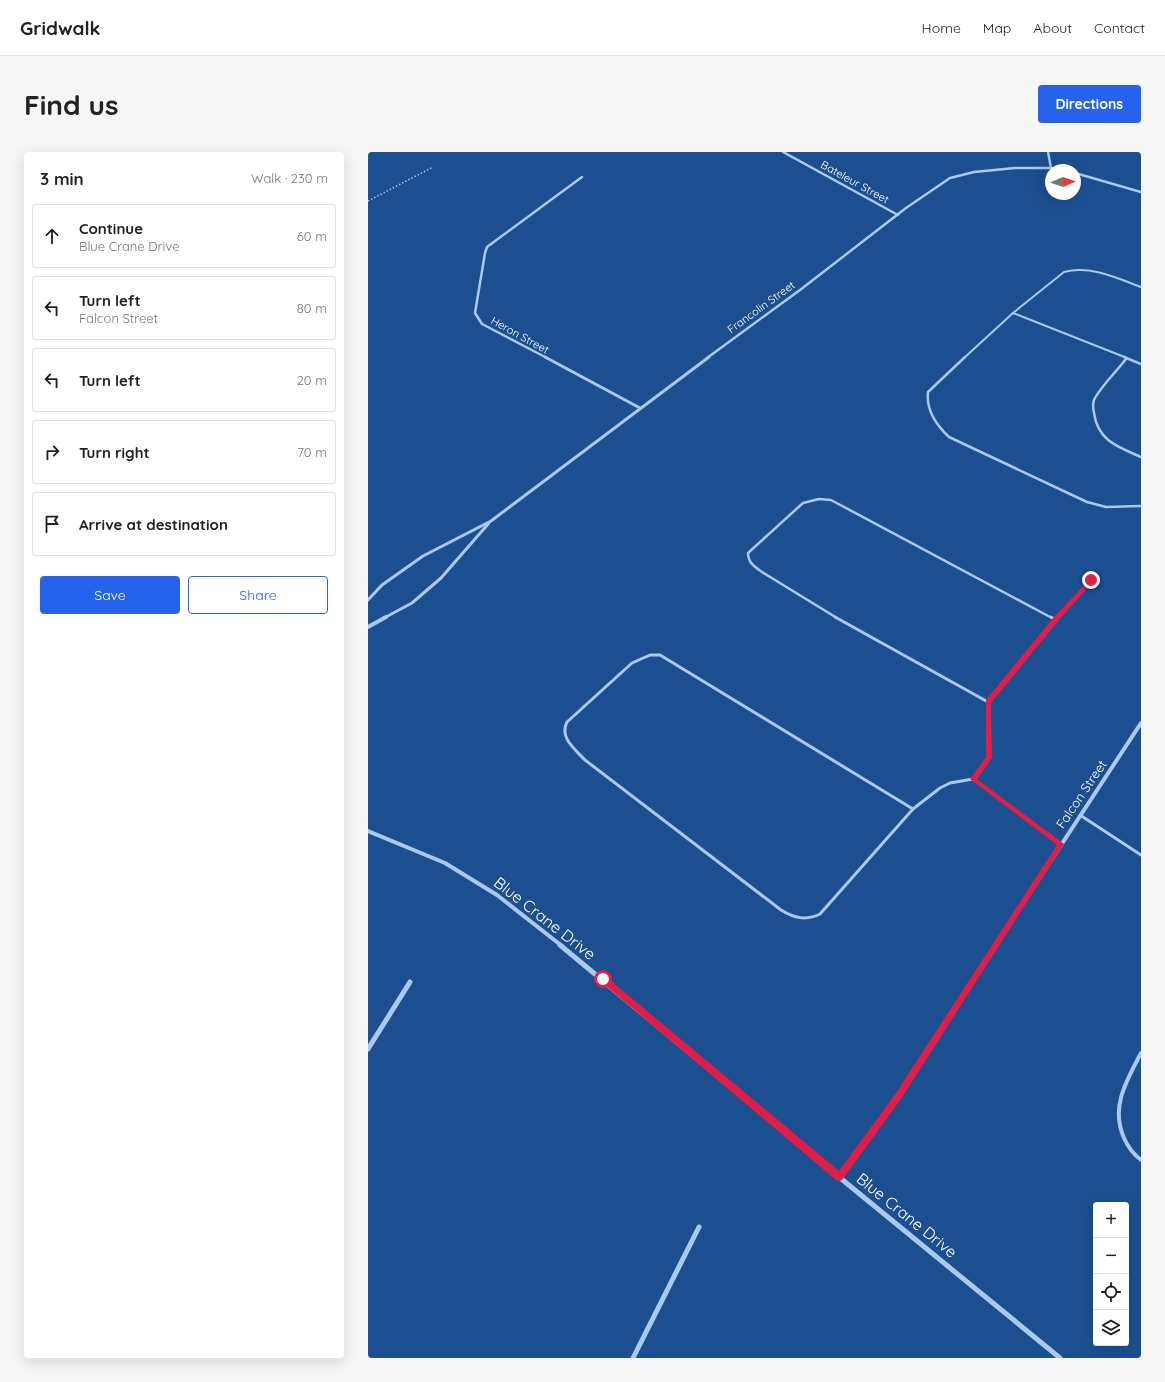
<!DOCTYPE html>
<html lang="en">
<head>
<meta charset="utf-8">
<style>
	:root { --surface:#fff; --page:#f6f6f6; --text:#222; --muted:#767676; --line:#e0e0e0; --accent:#2563eb }
	body { margin:0; font-family:Quicksand,sans-serif; background:var(--page); color:var(--text) }
	.controls { position:absolute; right:12px; bottom:12px; display:grid; overflow:hidden; border-radius:4px; box-shadow:0 4px 16px #0002 }
	.controls button { width:36px; height:36px; display:grid; place-items:center; padding:0; border:0; border-bottom:1px solid var(--line); background:var(--surface); color:var(--text); font:20px sans-serif }
	.compass { position:absolute; left:677px; top:12px; width:36px; height:36px; border-radius:50%; background:var(--surface); box-shadow:0 4px 16px #0002; rotate:88deg }
	.stop { position:absolute; width:12px; height:12px; margin:-9px; border:3px solid #e11d48; border-radius:50%; background:#fff }
	.stop.end { background:#e11d48; border-color:#fff; box-shadow:0 1px 4px #0008 }
	.list { margin:0; padding:0; list-style:none }
	h2 { display:flex; justify-content:space-between; align-items:center; height:52px; margin:0; padding:0 16px; font-size:17px }
	h2 small { font-size:13px; font-weight:400; color:var(--muted) }
	.list li { display:grid; grid-template-columns:26px 1fr auto; gap:12px; align-items:center; box-sizing:border-box; height:64px; margin:0 8px 8px; padding:0 8px; border:1px solid var(--line); border-radius:4px }
	.list b { display:block; font-size:15px; white-space:nowrap }
	.list p { margin:0; font-size:13px; white-space:nowrap; color:var(--muted) }
	.list em { font-size:13px; font-style:normal; color:var(--muted) }
	.actions { display:flex; gap:8px; padding:12px 16px }
	.actions a { flex:1; padding:9px 0; border:1px solid var(--accent); border-radius:4px; text-align:center; font-size:14px; color:var(--accent) }
	.actions .main { background:var(--accent); color:#fff }
	.icon { flex:none; width:22px; height:22px; fill:none; stroke:currentColor; stroke-width:2; stroke-linecap:round; stroke-linejoin:round }
	.map { position:relative; flex:none; width:773px; height:1206px; overflow:hidden; border-radius:4px }
	header { display:flex; align-items:center; gap:24px; box-sizing:border-box; height:56px; padding:0 20px; background:var(--surface); border-bottom:1px solid var(--line) }
	header strong { font-size:19px }
	nav { display:flex; gap:22px; margin-inline-start:auto; font-size:14px }
	.intro { display:flex; align-items:center; justify-content:space-between; box-sizing:border-box; height:96px; padding:0 24px }
	h1 { margin:0; font-size:28px }
	.button { padding:10px 18px; border-radius:4px; background:var(--accent); color:#fff; font-size:14px; font-weight:700 }
	main { display:flex; gap:24px; padding:0 24px }
	aside { flex:1; background:var(--surface); border-radius:4px; box-shadow:0 4px 16px #0002 }
	.map>svg:first-child { display:block }
	.lines { fill:none; stroke-linecap:round; stroke-linejoin:round }
	.path { stroke:#a9c9ee; stroke-width:1.5; stroke-dasharray:1.5 2; stroke-linecap:butt }
	.service-far3 { stroke:#a9c9ee; stroke-width:2 }
	.service-far2 { stroke:#a9c9ee; stroke-width:2.5 }
	.service-far1 { stroke:#a9c9ee; stroke-width:3 }
	.service { stroke:#a9c9ee; stroke-width:4 }
	.minor-far3 { stroke:#a9c9ee; stroke-width:2.5 }
	.minor-far2 { stroke:#a9c9ee; stroke-width:3 }
	.minor-far1 { stroke:#a9c9ee; stroke-width:4 }
	.minor { stroke:#a9c9ee; stroke-width:5 }
	.route { fill:#e11d48 }
	.labels { text-anchor:middle; stroke-width:3; stroke-linejoin:round; paint-order:stroke }
	.far-street-label { font-size:11px; fill:#fff; stroke:#1b4f8f }
	.street-label { font-size:13px; fill:#fff; stroke:#1b4f8f }
	.near-street-label { font-size:16px; fill:#fff; stroke:#1b4f8f }
</style>
</head>
<body>
<header>
<strong>Gridwalk</strong>
<nav><a>Home</a><a>Map</a><a>About</a><a>Contact</a></nav>
</header>
<div class="intro"><h1>Find us</h1><a class="button">Directions</a></div>
<main>
<aside>
<h2>3 min<small>Walk · 230 m</small></h2>
<ul class="list">
<li><svg class="icon" aria-label="ahead" viewBox="0 0 24 24"><path d="M12 20V5M6 11l6-6 6 6"/></svg><div><b>Continue</b><p>Blue Crane Drive</p></div><em>60 m</em></li>
<li><svg class="icon" aria-label="left" viewBox="0 0 24 24"><path d="M17 20v-9H6M10 6l-5 5 5 5"/></svg><div><b>Turn left</b><p>Falcon Street</p></div><em>80 m</em></li>
<li><svg class="icon" aria-label="left" viewBox="0 0 24 24"><path d="M17 20v-9H6M10 6l-5 5 5 5"/></svg><div><b>Turn left</b></div><em>20 m</em></li>
<li><svg class="icon" aria-label="right" viewBox="0 0 24 24"><path d="M7 20v-9h11M14 6l5 5-5 5"/></svg><div><b>Turn right</b></div><em>70 m</em></li>
<li><svg class="icon" aria-label="arrive" viewBox="0 0 24 24"><path d="M6 21V4h12l-3 4 3 4H6"/></svg><div><b>Arrive at destination</b></div></li>
</ul>
<div class="actions"><a class="main">Save</a><a>Share</a></div>
</aside>
<div class="map">
<svg width="773" height="1206" viewBox="0 0 773 1206">
	<rect width="100%" height="100%" fill="#1b4f8f"/>
	<g class="lines">
		<polyline class="path" points="0,49 65,15"/>
		<g class="service-far3">
			<polyline points="645,161 759,206"/>
			<path d="M596 206 645 161 696 120C722 113 749 126 773 135"/>
		</g>
		<g class="service-far2">
			<path d="M597 205 560 240C558 258 568 273 581 285L719 350 738 355 773 354"/>
			<polyline points="756,205 773,212"/>
			<path d="M758 207C748 220 735 232 727 246 724 250 725 256 726 261 730 289 750 295 773 305"/>
			<path d="M469 466 394 420C387 415 380 411 380 401L435 351 451 347 463 348 684 466"/>
			<polyline points="690,466 723,428"/>
		</g>
		<g class="service-far1">
			<polyline points="467,465 620,550"/>
			<polyline points="683,465 688,468"/>
			<path d="M282 503H292L545 657 452 762C438 769 426 766 413 758L217 608C207 597 191 586 199 570L264 511Z"/>
			<polyline points="605,627 693,692"/>
			<polyline points="545,657 572,636 582,631 605,627 621,606 620,550 691,465"/>
			<polyline points="712,663 773,703"/>
		</g>
		<path class="service" d="M773 901C759 928 742 955 756 986 760 995 765 1002 773 1008"/>
		<g class="minor-far3">
			<polyline points="415,0 530,63"/>
			<polyline points="680,0 683,16"/>
			<polyline points="707,21 773,40"/>
			<polyline points="179,206 114,172 107,161 117,101 119,95 214,25"/>
			<polyline points="339,206 432,138 538,56 582,26 606,20 647,16 683,16 696,18"/>
		</g>
		<g class="minor-far2">
			<polyline points="177,205 272,256"/>
			<polyline points="0,448 14,433 55,404 123,369 341,205"/>
			<polyline points="16,466 44,451 73,426 121,371"/>
		</g>
		<g class="minor-far1">
			<polyline points="0,475 18,465"/>
			<polyline points="0,679 77,711 129,743 194,794"/>
			<polyline points="627,794 773,571"/>
		</g>
		<g class="minor">
			<polyline points="192,793 471,1025 692,1206"/>
			<polyline points="0,897 42,830"/>
			<polyline points="471,1025 530,944 628,793"/>
			<polyline points="265,1206 331,1075"/>
		</g>
	</g>
	<polygon class="route" points="723,426 726,428 725,430 690,469 623,551 624,606 609,627 696,692 533,947 474,1028 471,1029 468,1028 232,829 232,824 237,824 471,1019 528,941 689,693 602,627 618,605 618,548 685,466"/>
	<g class="labels">
		<g class="far-street-label">
			<text transform="translate(487 30) rotate(29)" y="4">Bateleur Street</text>
			<text transform="translate(393 155) rotate(-36)" y="4">Francolin Street</text>
			<text transform="translate(152 183) rotate(29)" y="4">Heron Street</text>
		</g>
		<g class="street-label">
			<text transform="translate(713 642) rotate(-56)" y="5">Falcon Street</text>
		</g>
		<g class="near-street-label">
			<text transform="translate(177 766) rotate(38)" y="6">Blue Crane Drive</text>
			<text transform="translate(539 1063) rotate(39)" y="6">Blue Crane Drive</text>
		</g>
	</g>
</svg>
<div class="controls">
<button>+</button>
<button>−</button>
<button><svg class="icon" aria-label="locate" viewBox="0 0 24 24"><circle cx="12" cy="12" r="6"/><path d="M12 2v4M12 18v4M2 12h4M18 12h4"/></svg></button>
<button><svg class="icon" aria-label="layers" viewBox="0 0 24 24"><path d="M12 4l9 5-9 5-9-5zM3 14l9 5 9-5"/></svg></button>
</div>
<svg class="compass" viewBox="-18 -18 36 36"><path d="M0-13l5 13h-10z" fill="#e53935"/><path d="M0 13l5-13h-10z" fill="#767676"/></svg>
<div class="stop" style="left:235px;top:827px"></div>
<div class="stop end" style="left:723px;top:428px"></div>
</div>
</main>
</body>
</html>
